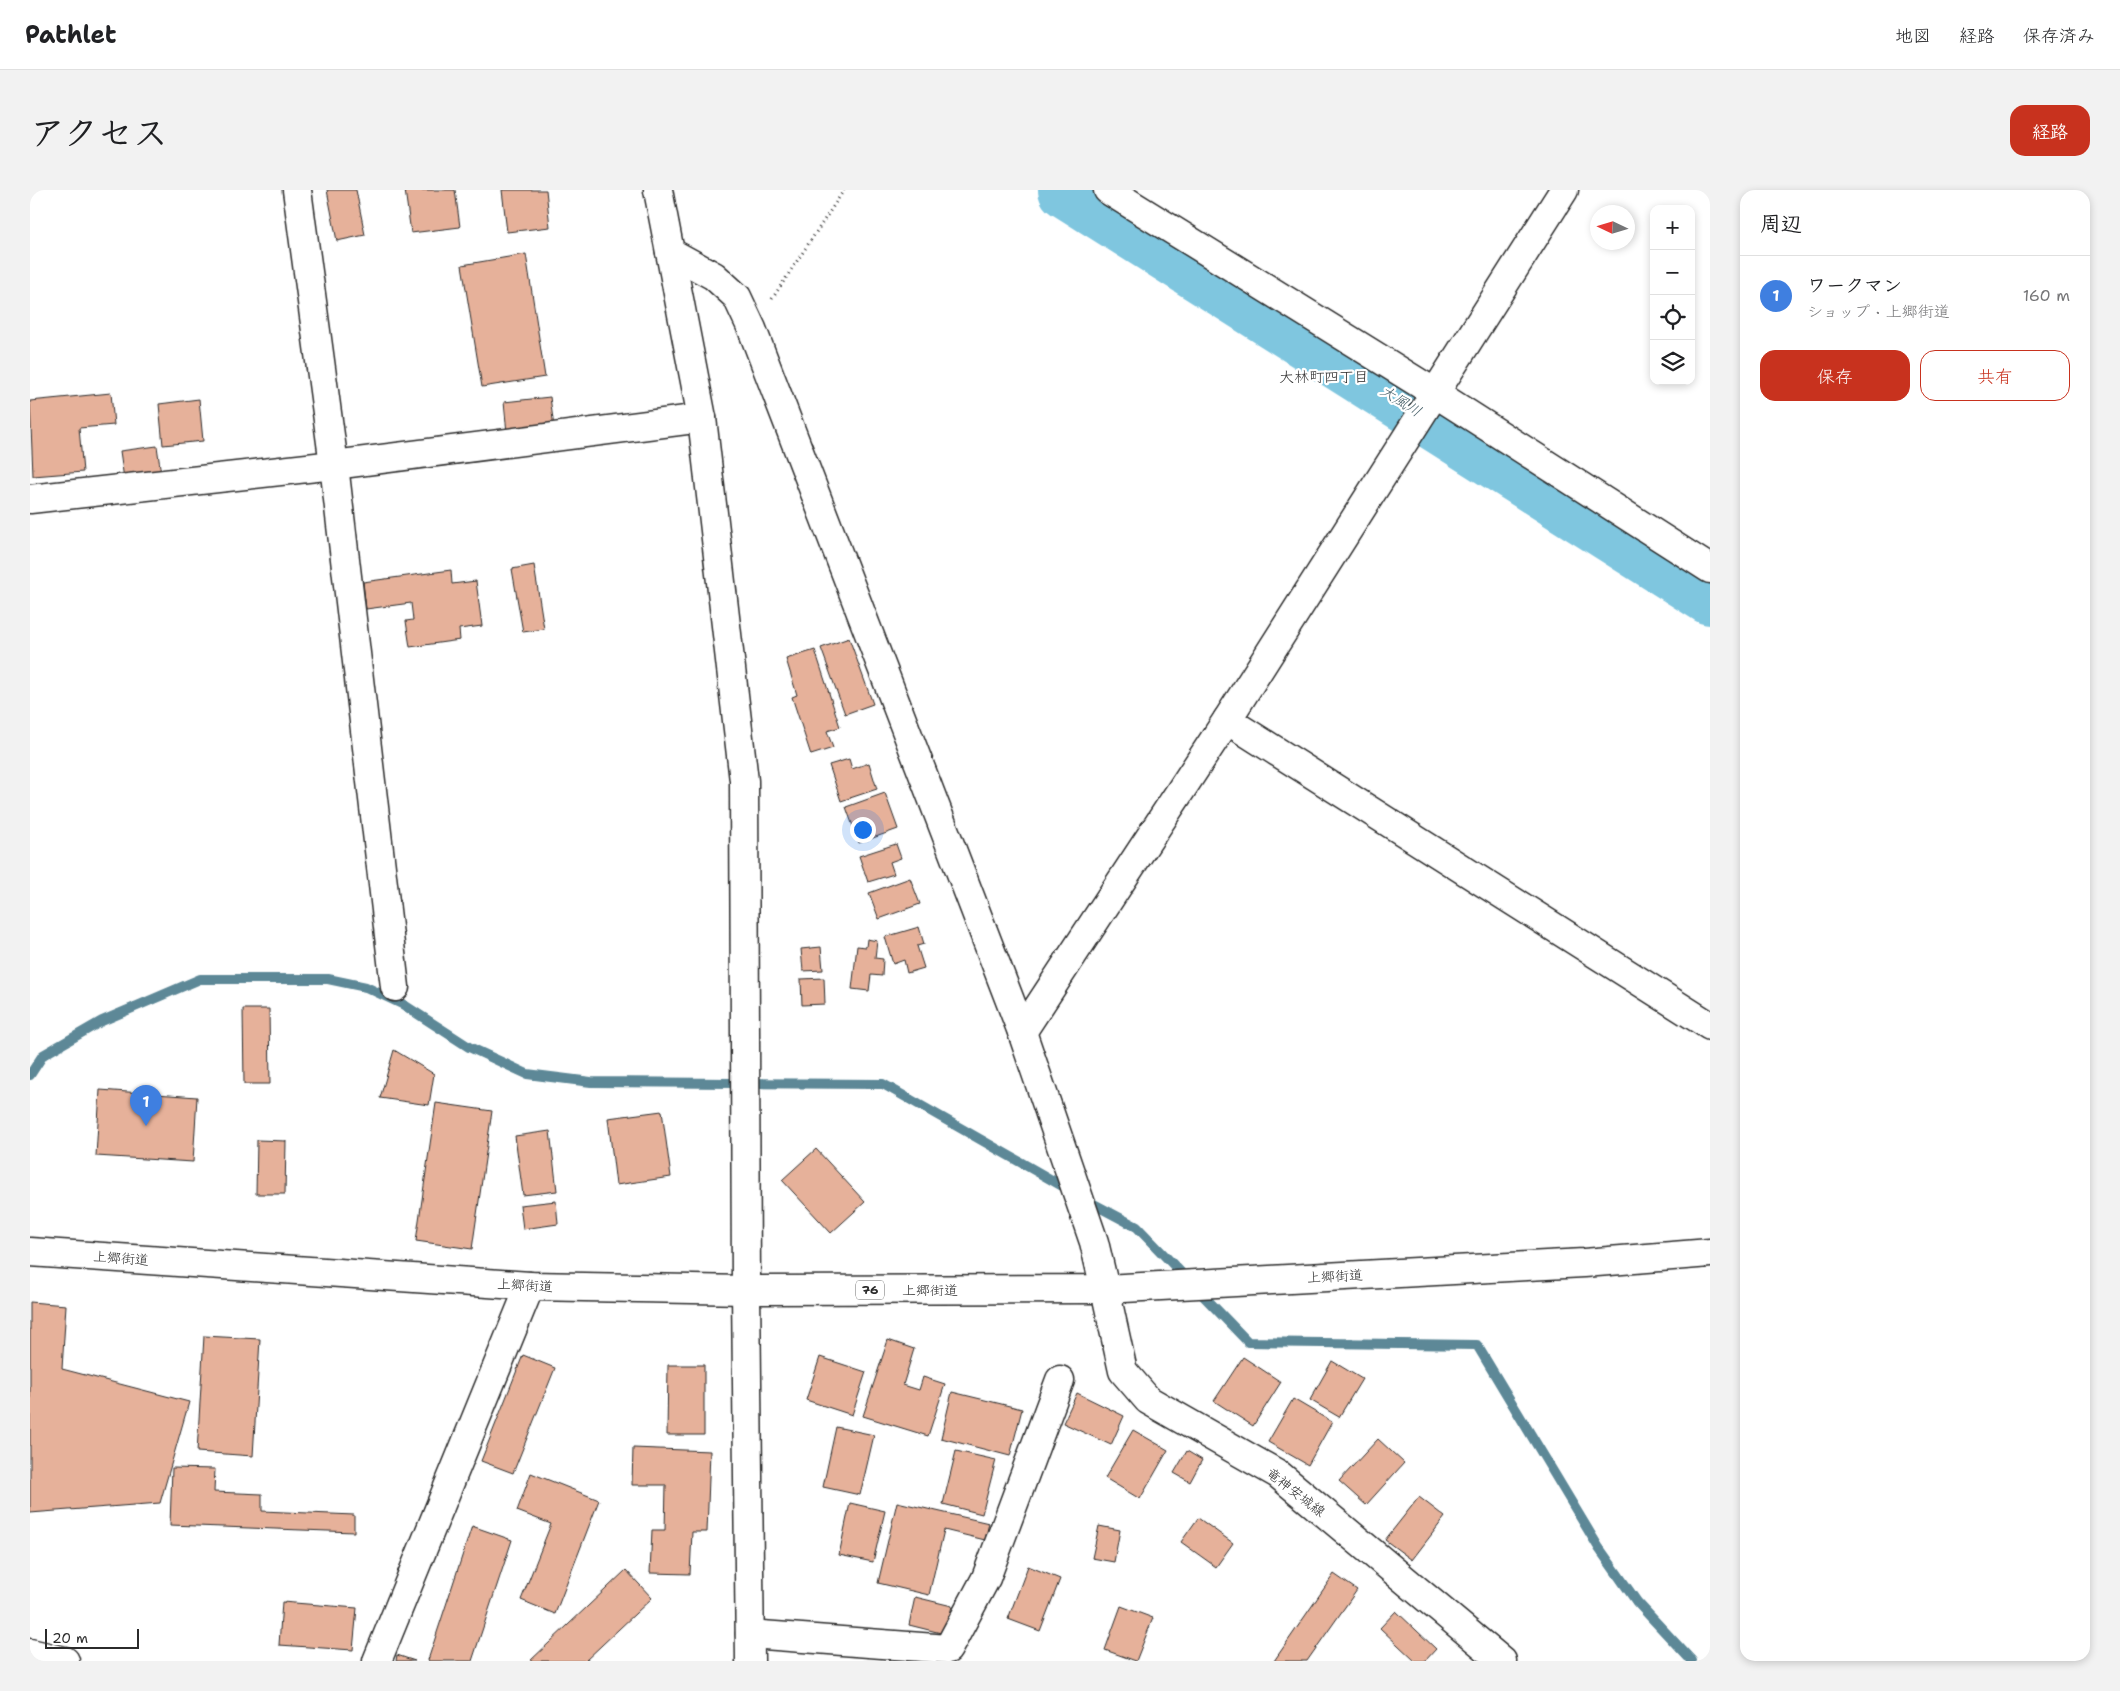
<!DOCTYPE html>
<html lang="ja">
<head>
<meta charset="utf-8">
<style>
	:root { --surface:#fff; --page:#f2f2f2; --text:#202124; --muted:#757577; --line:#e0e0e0; --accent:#c8321e }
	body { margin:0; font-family:"Shantell Sans","Klee One",sans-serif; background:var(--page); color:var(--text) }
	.controls { position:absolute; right:15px; top:15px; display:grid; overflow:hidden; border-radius:10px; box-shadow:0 2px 8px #0003 }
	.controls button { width:45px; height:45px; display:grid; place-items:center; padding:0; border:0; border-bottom:1px solid var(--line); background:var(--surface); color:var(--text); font:25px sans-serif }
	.compass { position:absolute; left:1560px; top:15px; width:45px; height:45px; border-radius:50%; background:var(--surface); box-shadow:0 2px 8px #0003; rotate:274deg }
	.scale { position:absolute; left:15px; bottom:12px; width:94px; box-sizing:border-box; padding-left:5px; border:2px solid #2b2b2b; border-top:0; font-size:14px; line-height:18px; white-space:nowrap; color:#2b2b2b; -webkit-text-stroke:4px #fff; paint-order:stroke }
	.you { position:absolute; left:832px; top:639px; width:18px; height:18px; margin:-12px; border:4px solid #fff; border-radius:50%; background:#1a73e8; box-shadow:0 0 0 8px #1a73e833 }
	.badge { display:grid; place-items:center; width:32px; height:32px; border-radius:50%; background:var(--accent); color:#fff; font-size:16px; font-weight:700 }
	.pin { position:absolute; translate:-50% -41px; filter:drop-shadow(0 1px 2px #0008) }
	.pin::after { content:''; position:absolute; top:26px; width:18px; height:15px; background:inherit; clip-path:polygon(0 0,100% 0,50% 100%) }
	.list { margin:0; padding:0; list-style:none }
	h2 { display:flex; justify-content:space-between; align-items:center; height:65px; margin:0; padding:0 20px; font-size:21px }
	h2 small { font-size:16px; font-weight:400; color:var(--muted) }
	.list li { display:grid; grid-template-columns:32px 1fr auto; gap:15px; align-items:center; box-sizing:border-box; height:80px; padding:0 20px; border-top:1px solid var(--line) }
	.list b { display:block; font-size:19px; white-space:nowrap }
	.list p { margin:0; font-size:16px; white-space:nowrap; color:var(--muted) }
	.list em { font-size:16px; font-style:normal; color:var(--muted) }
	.actions { display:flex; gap:10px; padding:15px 20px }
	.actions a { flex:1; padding:11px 0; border:1px solid var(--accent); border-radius:15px; text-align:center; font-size:18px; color:var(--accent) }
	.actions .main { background:var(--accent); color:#fff }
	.icon { flex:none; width:28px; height:28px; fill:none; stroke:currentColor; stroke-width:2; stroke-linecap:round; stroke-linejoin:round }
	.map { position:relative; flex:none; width:1680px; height:1471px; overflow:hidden; border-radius:15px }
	header { display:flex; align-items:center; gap:30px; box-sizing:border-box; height:70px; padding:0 25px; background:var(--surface); border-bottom:1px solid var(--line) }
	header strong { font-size:24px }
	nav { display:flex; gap:28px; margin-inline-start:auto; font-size:18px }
	.intro { display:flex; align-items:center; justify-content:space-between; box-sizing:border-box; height:120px; padding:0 30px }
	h1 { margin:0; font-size:35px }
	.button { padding:12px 22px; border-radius:15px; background:var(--accent); color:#fff; font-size:18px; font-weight:700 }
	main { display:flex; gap:30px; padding:0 30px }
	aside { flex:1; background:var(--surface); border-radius:15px; box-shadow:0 2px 8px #0003 }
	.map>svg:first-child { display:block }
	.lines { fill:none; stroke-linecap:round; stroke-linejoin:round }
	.stream { stroke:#5d8897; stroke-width:10 }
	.river { stroke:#7fc6df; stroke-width:56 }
	.building { fill:#e6b19a; stroke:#2b2b2b }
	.minor-casing { stroke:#2b2b2b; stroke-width:31 }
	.tertiary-casing { stroke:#2b2b2b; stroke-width:31 }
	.primary-casing { stroke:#2b2b2b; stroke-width:31 }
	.path { stroke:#2b2b2b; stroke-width:3; stroke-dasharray:1 4; stroke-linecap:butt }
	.minor { stroke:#fff; stroke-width:28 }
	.tertiary { stroke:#fff; stroke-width:28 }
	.primary { stroke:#fff; stroke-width:28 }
	.labels { text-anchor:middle; stroke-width:4.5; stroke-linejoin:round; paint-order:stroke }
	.shield { fill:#fff; stroke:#6b6b6b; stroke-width:1 }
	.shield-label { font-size:12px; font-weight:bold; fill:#2b2b2b }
	.street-label { font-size:14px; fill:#2b2b2b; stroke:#fff }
	.neighbourhood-label { font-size:15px; fill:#2b2b2b; stroke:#fff }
	.water-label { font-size:15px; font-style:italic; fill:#48616a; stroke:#fff }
</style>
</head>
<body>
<header>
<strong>Pathlet</strong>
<nav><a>地図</a><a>経路</a><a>保存済み</a></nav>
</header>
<div class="intro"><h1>アクセス</h1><a class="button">経路</a></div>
<main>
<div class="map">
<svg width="1680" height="1471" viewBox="0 0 1680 1471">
	<rect width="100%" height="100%" fill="#fff"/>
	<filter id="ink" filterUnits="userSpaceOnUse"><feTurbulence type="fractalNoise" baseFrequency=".02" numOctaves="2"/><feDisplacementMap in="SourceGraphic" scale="10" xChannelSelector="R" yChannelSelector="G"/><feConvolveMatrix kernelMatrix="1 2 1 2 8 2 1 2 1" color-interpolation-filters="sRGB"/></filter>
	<g filter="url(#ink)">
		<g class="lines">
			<g class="stream">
				<polyline points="0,885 13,865 72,831 170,789 298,789 336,797 374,815 439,857 497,884 561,892 853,894 1041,1001"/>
				<polyline points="1056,1010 1107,1037 1218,1152 1447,1155 1569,1358 1607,1412 1662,1471"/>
			</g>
			<polyline class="river" points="1036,0 1680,407"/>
		</g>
		<g class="building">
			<polygon points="297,0 326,0 335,45 307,51"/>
			<polygon points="375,0 425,0 430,37 381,43"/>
			<polygon points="472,0 516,0 520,37 477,42"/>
			<polygon points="496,64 515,187 452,197 432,75"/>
			<polygon points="81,203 84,235 49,238 53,282 3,286 0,211"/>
			<polygon points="520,207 524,237 477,243 474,212"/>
			<polygon points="169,209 173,251 133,255 129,214"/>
			<polygon points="127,256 131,284 94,289 90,261"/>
			<polygon points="504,375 514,439 493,442 482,379"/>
			<polygon points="421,380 422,394 446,391 452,436 429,439 430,450 380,457 376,431 383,430 381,413 336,419 333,392"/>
			<polygon points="819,448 843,514 815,524 791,458"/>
			<polygon points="785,460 810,537 797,541 803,558 781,565 762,507 767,505 756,469"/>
			<polygon points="819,569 822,579 839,573 847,599 811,611 799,575"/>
			<polygon points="855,603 868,639 829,653 816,617"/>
			<polygon points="866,654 871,668 860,672 864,684 838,692 829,666"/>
			<polygon points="880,688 890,714 849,729 839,703"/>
			<polygon points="889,737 894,754 887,756 894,778 877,783 874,770 863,774 855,747"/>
			<polygon points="837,749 847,751 845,768 853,769 852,786 841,785 839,801 822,799 827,756 836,757"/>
			<polygon points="791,757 793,780 773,781 771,759"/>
			<polygon points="794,788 795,814 772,815 771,789"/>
			<polygon points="213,819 239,819 240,894 214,894"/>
			<polygon points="364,860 404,884 399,915 350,908"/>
			<polygon points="70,900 167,907 163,972 66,966"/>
			<polygon points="406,913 462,921 442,1059 386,1051"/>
			<polygon points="632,921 641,987 586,995 578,928"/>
			<polygon points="520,941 527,1001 493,1005 485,946"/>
			<polygon points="227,950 256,951 255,1004 226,1004"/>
			<polygon points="786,959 835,1012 801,1043 752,990"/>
			<polygon points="526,1011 528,1034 493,1039 490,1015"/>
			<polygon points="0,1112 36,1115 32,1179 159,1212 130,1313 0,1323"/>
			<polygon points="174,1146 230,1149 223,1266 167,1262"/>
			<polygon points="858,1150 884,1159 873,1195 889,1200 893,1187 915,1194 898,1246 833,1226"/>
			<polygon points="493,1165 525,1178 483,1283 451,1271"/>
			<polygon points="790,1167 836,1182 822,1225 776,1210"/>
			<polygon points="1213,1167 1251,1192 1223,1236 1184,1211"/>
			<polygon points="1302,1171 1332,1189 1309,1227 1280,1210"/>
			<polygon points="638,1175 674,1175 674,1245 637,1245"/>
			<polygon points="922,1202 992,1219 980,1266 911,1248"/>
			<polygon points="1047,1203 1094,1226 1081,1255 1033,1233"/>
			<polygon points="1263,1209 1302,1232 1278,1275 1238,1252"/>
			<polygon points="806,1237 844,1245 830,1305 793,1297"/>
			<polygon points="1103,1240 1138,1260 1110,1309 1075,1288"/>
			<polygon points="1348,1249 1374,1273 1336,1315 1309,1291"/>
			<polygon points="603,1258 680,1261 677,1342 662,1342 660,1384 620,1383 622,1340 635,1340 636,1295 602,1295"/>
			<polygon points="926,1261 966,1270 952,1324 913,1314"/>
			<polygon points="1157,1261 1172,1270 1160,1292 1144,1283"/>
			<polygon points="142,1278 185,1279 184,1302 232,1304 232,1321 324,1325 324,1342 140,1335"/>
			<polygon points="501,1283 569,1310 525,1424 491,1410 521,1334 487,1321"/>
			<polygon points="1389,1307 1415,1327 1382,1370 1355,1350"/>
			<polygon points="867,1312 959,1333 955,1350 914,1340 899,1405 848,1393"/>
			<polygon points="820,1313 855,1321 843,1372 809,1365"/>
			<polygon points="1168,1328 1203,1353 1186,1377 1151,1352"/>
			<polygon points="442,1336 482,1350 442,1471 399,1471 398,1470"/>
			<polygon points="1069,1336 1090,1340 1084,1372 1062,1368"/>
			<polygon points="998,1376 1030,1389 1010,1441 978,1429"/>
			<polygon points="596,1380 622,1408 555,1471 500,1471"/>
			<polygon points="1304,1384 1327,1400 1277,1471 1244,1471"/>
			<polygon points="885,1407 922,1416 915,1444 879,1435"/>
			<polygon points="252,1412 327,1418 323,1460 249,1455"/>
			<polygon points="1091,1416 1123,1428 1106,1471 1075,1460"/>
			<polygon points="1366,1421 1406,1459 1395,1471 1385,1471 1350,1438"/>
			<polygon points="367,1465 385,1471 366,1471"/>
		</g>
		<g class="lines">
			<g class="minor-casing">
				<g id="minor">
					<polyline points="267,0 304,275 365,797"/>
					<polyline points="1078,0 1405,203 1680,379"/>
					<polyline points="640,62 684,86 707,107 722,139 992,842 1064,1052 1075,1099"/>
					<polyline points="0,309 304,275 672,228"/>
					<polyline points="1197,530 1680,836"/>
					<polyline points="992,842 1197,530 1534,0"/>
					<polyline points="720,1444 918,1459 956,1388 1030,1190"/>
					<polyline points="0,1463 35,1471"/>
					<polyline points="347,1471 500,1096"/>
				</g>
			</g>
			<g class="tertiary-casing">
				<g id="tertiary">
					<polyline points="628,0 672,228 714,591 716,1100 720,1471"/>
					<polyline points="1075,1099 1093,1181 1118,1210 1248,1284 1472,1471"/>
				</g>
			</g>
			<g class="primary-casing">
				<polyline id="primary" points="0,1062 500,1096 716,1100 1075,1099 1554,1073 1680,1063"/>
			</g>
			<polyline class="path" points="742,109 814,0"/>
			<use href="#minor" class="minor"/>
			<use href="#tertiary" class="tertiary"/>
			<use href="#primary" class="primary"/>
		</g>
	</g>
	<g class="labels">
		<rect class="shield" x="826" y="1090.5" width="28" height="19" rx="4"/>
		<g class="shield-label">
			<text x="840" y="1104">76</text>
		</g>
		<g class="street-label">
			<text transform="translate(91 1068) rotate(4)" y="5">上郷街道</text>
			<text transform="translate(1305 1086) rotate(-3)" y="5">上郷街道</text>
			<text transform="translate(495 1095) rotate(3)" y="5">上郷街道</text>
			<text x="900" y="1105">上郷街道</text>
			<text transform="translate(1266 1302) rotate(38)" y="5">竜神安城線</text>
		</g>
		<g class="neighbourhood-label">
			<text x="1294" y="192">大林町四丁目</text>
		</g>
		<g class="water-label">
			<text transform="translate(1371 211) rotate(32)" y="5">大風川</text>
		</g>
	</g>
</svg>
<div class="controls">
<button>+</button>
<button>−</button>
<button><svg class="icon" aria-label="locate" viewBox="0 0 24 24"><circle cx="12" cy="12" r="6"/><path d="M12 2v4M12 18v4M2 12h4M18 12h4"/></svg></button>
<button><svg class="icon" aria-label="layers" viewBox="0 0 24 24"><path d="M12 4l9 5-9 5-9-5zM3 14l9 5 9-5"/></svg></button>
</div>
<svg class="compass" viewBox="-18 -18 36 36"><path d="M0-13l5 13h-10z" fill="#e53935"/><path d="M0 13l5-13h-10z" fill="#757577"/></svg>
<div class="scale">20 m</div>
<div class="you"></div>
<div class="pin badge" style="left:116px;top:936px;background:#3f7fe0">1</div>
</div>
<aside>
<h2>周辺<small></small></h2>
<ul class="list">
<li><span class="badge" style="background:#3f7fe0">1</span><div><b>ワークマン</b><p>ショップ · 上郷街道</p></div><em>160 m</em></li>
</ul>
<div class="actions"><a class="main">保存</a><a>共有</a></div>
</aside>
</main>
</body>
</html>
